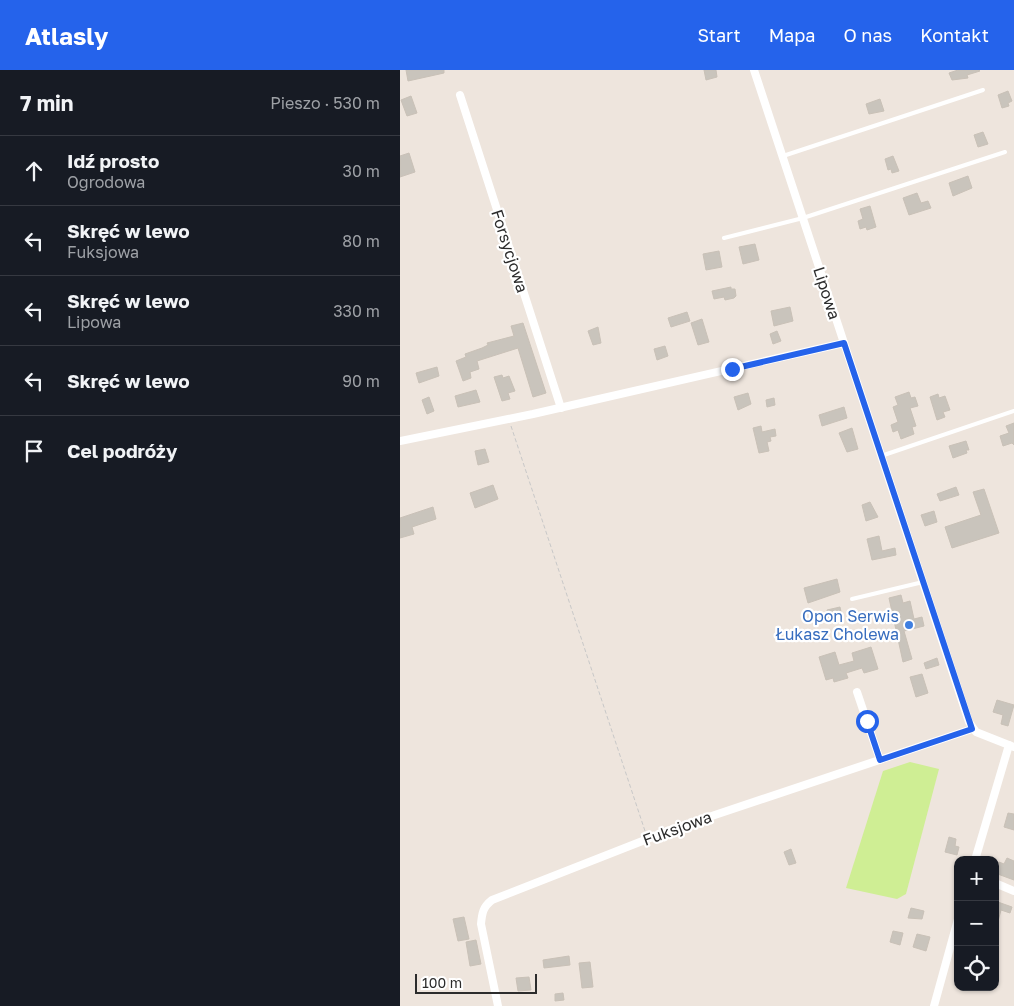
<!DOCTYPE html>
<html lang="pl">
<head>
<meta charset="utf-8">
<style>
	:root { --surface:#171b24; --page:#242831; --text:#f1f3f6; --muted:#9ea1a6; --line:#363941; --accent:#2563eb }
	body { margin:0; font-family:"Golos Text",sans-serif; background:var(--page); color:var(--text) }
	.controls { position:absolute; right:15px; bottom:15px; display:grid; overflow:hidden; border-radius:10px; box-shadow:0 1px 4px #0004 }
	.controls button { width:45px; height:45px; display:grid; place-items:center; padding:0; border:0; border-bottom:1px solid var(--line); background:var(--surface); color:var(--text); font:25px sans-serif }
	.scale { position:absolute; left:15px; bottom:12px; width:122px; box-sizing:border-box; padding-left:5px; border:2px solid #2c2c2c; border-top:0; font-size:14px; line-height:18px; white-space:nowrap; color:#2c2c2c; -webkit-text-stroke:4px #fff; paint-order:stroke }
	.stop { position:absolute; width:15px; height:15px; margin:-11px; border:4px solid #2563eb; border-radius:50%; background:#fff }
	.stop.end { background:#2563eb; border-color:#fff; box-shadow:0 1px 5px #0008 }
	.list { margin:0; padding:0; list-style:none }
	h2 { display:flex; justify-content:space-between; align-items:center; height:65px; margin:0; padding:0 20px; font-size:21px }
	h2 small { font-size:16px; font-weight:400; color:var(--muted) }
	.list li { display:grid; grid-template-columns:32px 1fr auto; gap:15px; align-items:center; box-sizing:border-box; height:70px; padding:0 20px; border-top:1px solid var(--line) }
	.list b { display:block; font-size:19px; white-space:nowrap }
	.list p { margin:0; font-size:16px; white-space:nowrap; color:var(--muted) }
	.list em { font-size:16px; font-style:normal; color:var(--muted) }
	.icon { flex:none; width:28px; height:28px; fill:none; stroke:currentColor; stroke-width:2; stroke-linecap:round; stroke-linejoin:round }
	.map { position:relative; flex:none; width:614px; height:936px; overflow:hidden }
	header { display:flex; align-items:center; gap:30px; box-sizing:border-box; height:70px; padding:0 25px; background:var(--accent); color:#fff }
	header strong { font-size:24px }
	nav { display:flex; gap:28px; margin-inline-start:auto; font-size:18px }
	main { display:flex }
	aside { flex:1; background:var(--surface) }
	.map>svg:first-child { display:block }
	.pitch { fill:#cfee94 }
	.building { fill:#c9c4bc; stroke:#c9c1b7 }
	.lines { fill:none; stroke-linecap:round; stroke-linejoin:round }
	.path { stroke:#c8c8c8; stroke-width:1; stroke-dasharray:4 2.5; stroke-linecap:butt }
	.service { stroke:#fff; stroke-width:4 }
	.minor { stroke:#fff; stroke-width:8 }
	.route { stroke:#2563eb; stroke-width:6 }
	.shop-dot { fill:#3f7fe0; stroke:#fff; stroke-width:2 }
	.labels { text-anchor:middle; stroke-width:4.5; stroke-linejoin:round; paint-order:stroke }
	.street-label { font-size:16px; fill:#2c2c2c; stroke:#fff }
	.shop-label { font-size:16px; fill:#366cbe; stroke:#fff; text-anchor:end }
</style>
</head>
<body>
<header>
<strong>Atlasly</strong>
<nav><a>Start</a><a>Mapa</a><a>O nas</a><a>Kontakt</a></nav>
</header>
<main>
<aside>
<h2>7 min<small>Pieszo · 530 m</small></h2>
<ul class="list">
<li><svg class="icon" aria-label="ahead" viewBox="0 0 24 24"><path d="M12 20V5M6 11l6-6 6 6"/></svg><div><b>Idź prosto</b><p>Ogrodowa</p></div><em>30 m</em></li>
<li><svg class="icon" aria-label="left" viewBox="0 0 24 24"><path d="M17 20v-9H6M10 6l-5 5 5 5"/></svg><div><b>Skręć w lewo</b><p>Fuksjowa</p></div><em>80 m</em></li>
<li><svg class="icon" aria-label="left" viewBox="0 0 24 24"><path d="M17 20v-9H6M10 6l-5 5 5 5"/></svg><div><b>Skręć w lewo</b><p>Lipowa</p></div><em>330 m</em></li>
<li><svg class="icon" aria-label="left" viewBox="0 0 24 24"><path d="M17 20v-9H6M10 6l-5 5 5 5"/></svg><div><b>Skręć w lewo</b></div><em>90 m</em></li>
<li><svg class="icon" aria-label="arrive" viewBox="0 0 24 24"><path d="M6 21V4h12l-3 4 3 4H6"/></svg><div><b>Cel podróży</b></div></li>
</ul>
</aside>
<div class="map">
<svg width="614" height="936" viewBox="0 0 614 936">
	<rect width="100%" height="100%" fill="#eee5dd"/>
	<polygon class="pitch" points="510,692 539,699 506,824 497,829 446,818 483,701"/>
	<g class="building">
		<polygon points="6,0 44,0 44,3 8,11"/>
		<polygon points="304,0 316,0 317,7 306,10"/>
		<polygon points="558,0 579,0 580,1 567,5 568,8 552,10 549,3"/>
		<polygon points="608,21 612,31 608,33 609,36 602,38 598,25"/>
		<polygon points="11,26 17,43 7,46 1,30"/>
		<polygon points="480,29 484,41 469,44 466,34"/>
		<polygon points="583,62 588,74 578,77 574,65"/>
		<polygon points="9,83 15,102 0,107 0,86"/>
		<polygon points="493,86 499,101 492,103 491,99 488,100 485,89"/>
		<polygon points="568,106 572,118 553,126 549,113"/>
		<polygon points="517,123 521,133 528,131 531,138 509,145 503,128"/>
		<polygon points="470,136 476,157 467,160 466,157 460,159 458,151 463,149 460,139"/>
		<polygon points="355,174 359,190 343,194 339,177"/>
		<polygon points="319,181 322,197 306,200 303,184"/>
		<polygon points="331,217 331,219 335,219 336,226 334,228 325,230 324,227 314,229 312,221"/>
		<polygon points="390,237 393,251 374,256 371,241"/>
		<polygon points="287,242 290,251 271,257 268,248"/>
		<polygon points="302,249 309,272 298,275 291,253"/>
		<polygon points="123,253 146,323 133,327 118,278 77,291 79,299 70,302 71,308 63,311 56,291 66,287 65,284 82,278 88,275 87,273 114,266 111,256"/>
		<polygon points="198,257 201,273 193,275 188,261"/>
		<polygon points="377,261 381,271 373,274 370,264"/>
		<polygon points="265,276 268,286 257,290 254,279"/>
		<polygon points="37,297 39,306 19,313 16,303"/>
		<polygon points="102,305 103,308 109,306 115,321 108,323 110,329 102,331 94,307"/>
		<polygon points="76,320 80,332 58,337 55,326"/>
		<polygon points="509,322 511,328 515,327 518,336 510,338 516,356 512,357 514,364 501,369 498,360 493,362 491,355 498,352 493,337 498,335 495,327"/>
		<polygon points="348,323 351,334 338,340 334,327"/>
		<polygon points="538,324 539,328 545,326 550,340 543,342 545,347 537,350 530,327"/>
		<polygon points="29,327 34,341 27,344 22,330"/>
		<polygon points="374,328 375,335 367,337 366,330"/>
		<polygon points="444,337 447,348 422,356 419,345"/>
		<polygon points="614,353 614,375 612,373 603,376 600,366 609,363 606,356"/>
		<polygon points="361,356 362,362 375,359 376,366 370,367 371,371 367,372 369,381 359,383 353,358"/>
		<polygon points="452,358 458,379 447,382 439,363"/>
		<polygon points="566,371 569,380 566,380 567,383 553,388 549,376"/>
		<polygon points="85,379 89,392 78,395 75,381"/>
		<polygon points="93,415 98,429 75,438 70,423"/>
		<polygon points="556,417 559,425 540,431 537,424"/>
		<polygon points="584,419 599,463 552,478 545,457 581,445 573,422"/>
		<polygon points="470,432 478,447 466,451 462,435"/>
		<polygon points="33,437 36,449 12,457 14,464 0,468 0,448"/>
		<polygon points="534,441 537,452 525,456 521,445"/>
		<polygon points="479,466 482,481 495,478 496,485 472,490 467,469"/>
		<polygon points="437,509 440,522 408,533 404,518"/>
		<polygon points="501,525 503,533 510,531 514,549 522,547 524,556 504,561 512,589 503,592 489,528"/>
		<polygon points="440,537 442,546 429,549 427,540"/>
		<polygon points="471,577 478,599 464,603 462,598 446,603 448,608 434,612 433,608 426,610 419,587 435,582 439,595 454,591 452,583"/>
		<polygon points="537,588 539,595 526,599 524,593"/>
		<polygon points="522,604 528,623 516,627 510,607"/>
		<polygon points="597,630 614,635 608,656 601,654 603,645 593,642"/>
		<polygon points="608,743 614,744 614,760 604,757"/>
		<polygon points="549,767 556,769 555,776 559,777 557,785 545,782"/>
		<polygon points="391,779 396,793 389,795 384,782"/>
		<polygon points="607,788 614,791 614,810 595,803 599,792 604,794"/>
		<polygon points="595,831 612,837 610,843 601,840 597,855"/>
		<polygon points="511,838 524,841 522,849 508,848"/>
		<polygon points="64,847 69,869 58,871 53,849"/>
		<polygon points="493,861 503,863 500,875 490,872"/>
		<polygon points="517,864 530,867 526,881 513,877"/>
		<polygon points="76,870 81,894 70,896 66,872"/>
		<polygon points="169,886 170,895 144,898 143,890"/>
		<polygon points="190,892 193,917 182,918 179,893"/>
		<polygon points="129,907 131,920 118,921 116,908"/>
		<polygon points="163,923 164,930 155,931 155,924"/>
	</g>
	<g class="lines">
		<polyline class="path" points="111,356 245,761"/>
		<g class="service">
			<polyline points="383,86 583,20"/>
			<polyline points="324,168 403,148 605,82"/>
			<polyline points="481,386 614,341"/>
			<polyline points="452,529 523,512"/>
		</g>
		<g class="minor">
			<polyline points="354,0 569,652 576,662 614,677"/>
			<polyline points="60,25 161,338"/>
			<polyline points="0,371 133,344 444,273"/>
			<polyline points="457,622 480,690"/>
			<polyline points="575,790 609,675"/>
			<polyline points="595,813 614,821"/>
			<path d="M98 936 81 854C82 843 83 837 92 830L273 759 572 659"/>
			<polyline points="534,936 558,849"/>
		</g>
	</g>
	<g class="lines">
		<polyline class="route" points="332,299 444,273 572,659 480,690 467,651"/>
	</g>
	<circle class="shop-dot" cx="509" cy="555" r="5"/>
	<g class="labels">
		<g class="street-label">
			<text transform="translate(110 181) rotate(72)" y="6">Forsycjowa</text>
			<text transform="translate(427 223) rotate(72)" y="6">Lipowa</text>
			<text transform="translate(277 758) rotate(-20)" y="6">Fuksjowa</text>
		</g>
		<g class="shop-label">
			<text x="499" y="552">Opon Serwis<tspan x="499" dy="18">Łukasz Cholewa</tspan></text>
		</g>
	</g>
</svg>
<div class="controls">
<button>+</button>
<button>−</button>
<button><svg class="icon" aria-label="locate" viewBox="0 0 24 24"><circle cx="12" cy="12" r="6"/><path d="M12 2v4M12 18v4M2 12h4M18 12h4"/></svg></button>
</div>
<div class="scale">100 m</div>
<div class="stop" style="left:467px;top:651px"></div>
<div class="stop end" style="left:332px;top:299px"></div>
</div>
</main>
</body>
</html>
